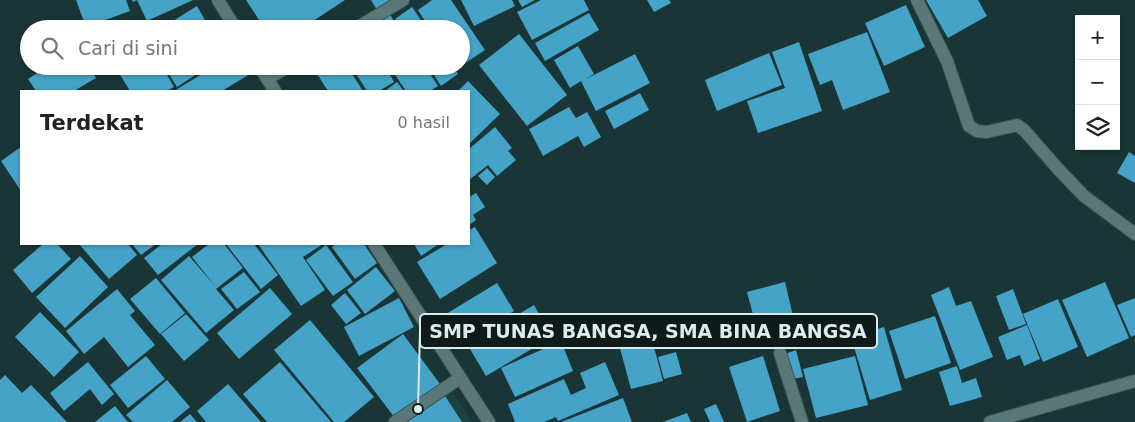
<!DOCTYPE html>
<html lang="id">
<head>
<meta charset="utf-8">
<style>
	:root { --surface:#fff; --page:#f6f6f6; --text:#222; --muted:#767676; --line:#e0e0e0 }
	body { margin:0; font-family:"DejaVu Sans",sans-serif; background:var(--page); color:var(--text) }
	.controls { position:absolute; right:15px; top:15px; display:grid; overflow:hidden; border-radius:0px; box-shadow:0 1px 4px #0004 }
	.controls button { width:45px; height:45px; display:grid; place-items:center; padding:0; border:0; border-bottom:1px solid var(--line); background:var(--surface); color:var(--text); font:25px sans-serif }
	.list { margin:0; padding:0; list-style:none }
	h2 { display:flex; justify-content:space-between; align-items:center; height:65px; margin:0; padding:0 20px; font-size:21px }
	h2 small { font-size:16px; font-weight:400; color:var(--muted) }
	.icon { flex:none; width:28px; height:28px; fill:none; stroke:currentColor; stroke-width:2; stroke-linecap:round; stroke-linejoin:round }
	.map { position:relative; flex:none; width:1135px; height:422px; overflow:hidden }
	.search { position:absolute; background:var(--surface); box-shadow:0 1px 4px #0004; left:20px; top:20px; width:450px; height:55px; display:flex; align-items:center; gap:12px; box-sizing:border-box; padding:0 18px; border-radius:28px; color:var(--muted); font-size:19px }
	.panel { position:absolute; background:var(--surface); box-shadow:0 1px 4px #0004; left:20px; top:90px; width:450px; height:155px; border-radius:0px }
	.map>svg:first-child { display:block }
	.built { fill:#1b4141 }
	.building { fill:#44a3c7 }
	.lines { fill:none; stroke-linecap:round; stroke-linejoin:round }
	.lane-casing { stroke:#3b5353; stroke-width:14 }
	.street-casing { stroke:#3b5353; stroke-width:14 }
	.lane { stroke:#5b7878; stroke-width:12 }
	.street { stroke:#5b7878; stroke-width:12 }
	.leader { fill:none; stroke:#dceceb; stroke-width:2 }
	.callout-dot { fill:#dceceb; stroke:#0f1a1a; stroke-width:2 }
	.callout { fill:#0f1a1a; stroke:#dceceb; stroke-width:2 }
	.callout-label { font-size:19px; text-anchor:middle; font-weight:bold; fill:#dceceb }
</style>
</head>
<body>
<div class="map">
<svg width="1135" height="422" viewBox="0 0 1135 422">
	<rect width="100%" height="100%" fill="#1a3535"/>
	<polygon class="built" points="449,385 472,422 462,422 445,397 407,422 390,422"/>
	<g class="building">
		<polygon points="76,0 126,0 130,11 86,27"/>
		<polygon points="132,0 193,0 147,21 137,0 133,2"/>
		<polygon points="246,0 345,0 301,29 265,29"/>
		<polygon points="371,0 394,0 377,10"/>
		<polygon points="432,0 451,0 485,50 461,66 461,29 430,29 418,10"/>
		<polygon points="461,0 512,0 515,6 474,26"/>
		<polygon points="518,0 535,0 522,7"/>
		<polygon points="541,0 584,0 589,10 532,40 517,12"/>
		<polygon points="647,0 669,0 671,3 654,12"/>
		<polygon points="926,0 978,0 987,16 948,38"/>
		<polygon points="906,5 925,47 884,66 865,23"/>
		<polygon points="197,6 209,27 206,29 160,29"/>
		<polygon points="412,7 427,29 402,29 395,19"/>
		<polygon points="389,13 399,29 366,29"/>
		<polygon points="589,13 599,30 545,61 535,43"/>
		<polygon points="867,32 890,92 843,110 832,80 820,85 808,54"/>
		<polygon points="519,34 567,95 527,126 479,65"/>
		<polygon points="799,42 822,111 758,133 747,101 785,88 772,52"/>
		<polygon points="578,46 594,74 586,79 635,54 650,83 596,111 581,81 570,88 554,60"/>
		<polygon points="769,53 782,85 717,111 705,80"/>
		<polygon points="48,66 89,66 96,78 74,91 36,91 28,79"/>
		<polygon points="131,66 162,66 174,87 167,91 130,91 119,73"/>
		<polygon points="164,66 209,66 177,87"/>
		<polygon points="215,66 245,66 250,74 222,91 174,91"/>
		<polygon points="312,66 347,66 363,91 328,91"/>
		<polygon points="351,66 385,66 394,82 379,91 367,91"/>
		<polygon points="389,66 425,66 438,86 430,91 406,91"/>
		<polygon points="428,66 453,66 458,74 441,86"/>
		<polygon points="468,81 500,114 469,144 469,91 458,91"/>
		<polygon points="397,82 404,91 385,91"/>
		<polygon points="640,93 649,110 614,129 605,111"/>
		<polygon points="569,107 576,118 587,112 601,137 584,147 578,136 543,156 529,129"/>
		<polygon points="495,127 512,148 508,151 516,160 497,176 488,165 469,180 469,149"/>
		<polygon points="21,147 21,191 1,161"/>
		<polygon points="1129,152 1135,156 1135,183 1117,173"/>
		<polygon points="487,168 495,177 487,185 478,176"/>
		<polygon points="476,193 485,207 473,215 476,220 469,225 469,197"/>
		<polygon points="475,227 497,263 440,299 417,262 447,244 469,244 469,230"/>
		<polygon points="43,244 57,244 71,259 32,293 13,270"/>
		<polygon points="79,244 128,244 137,255 109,279"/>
		<polygon points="132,244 156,244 141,255"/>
		<polygon points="162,244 198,244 158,275 144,258"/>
		<polygon points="209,244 224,244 243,268 216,289 234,310 206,333 161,280 189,256 215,286 192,257"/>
		<polygon points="226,244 254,244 278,275 261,289"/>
		<polygon points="258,244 323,244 303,257 325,290 301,306"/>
		<polygon points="336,244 364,244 377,263 355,279 332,247"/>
		<polygon points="414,244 439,244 421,256"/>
		<polygon points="326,245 353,282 333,296 306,260"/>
		<polygon points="80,256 108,287 65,328 36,297"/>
		<polygon points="376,267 395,291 365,314 347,290"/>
		<polygon points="244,272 260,292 237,309 221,289"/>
		<polygon points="156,278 185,313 160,334 130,299"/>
		<polygon points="785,282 793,316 756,326 747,292"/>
		<polygon points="1105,282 1129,338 1087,357 1062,300"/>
		<polygon points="497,283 514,311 463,342 446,314"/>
		<polygon points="949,287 956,306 971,301 993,357 960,370 931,295"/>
		<polygon points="270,288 292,314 239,359 217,333"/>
		<polygon points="117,289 135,311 130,315 155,345 128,367 104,337 84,354 66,331"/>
		<polygon points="1013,289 1026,324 1009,330 996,296"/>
		<polygon points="345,293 361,313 346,324 331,305"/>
		<polygon points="399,298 414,327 359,356 344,327"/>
		<polygon points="1135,298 1135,335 1131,337 1117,305"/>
		<polygon points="1058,299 1078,347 1043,362 1023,314"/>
		<polygon points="534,305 552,337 486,376 467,344"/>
		<polygon points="40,312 79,352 54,377 15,337"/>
		<polygon points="186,314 209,340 184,361 161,334"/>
		<polygon points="935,316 951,363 905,379 889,331"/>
		<polygon points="310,320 374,397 344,422 334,422 274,350"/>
		<polygon points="1027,325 1040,359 1024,366 1020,355 1007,360 998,337"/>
		<polygon points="884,327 902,390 870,400 851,337"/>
		<polygon points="650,332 663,381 631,389 618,341"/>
		<polygon points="403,334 440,384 395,418 357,368"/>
		<polygon points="561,341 573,371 515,397 501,368"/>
		<polygon points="796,350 803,377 792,379 785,354"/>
		<polygon points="676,352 682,374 664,379 658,357"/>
		<polygon points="146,356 165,379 128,408 110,385"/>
		<polygon points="763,356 780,411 747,422 729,367"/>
		<polygon points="855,356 868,405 816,418 803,369"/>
		<polygon points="88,362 114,394 102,405 90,389 64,411 50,393"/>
		<polygon points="280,362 331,422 267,422 243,394"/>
		<polygon points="605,362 619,395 558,421 556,417 544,422 515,422 508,404 564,379 571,395 586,388 580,373"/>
		<polygon points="957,366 962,383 976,378 982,397 950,406 939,372"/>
		<polygon points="5,375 22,393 31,385 67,422 0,422 0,380"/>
		<polygon points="167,380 190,407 172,422 133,422 126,415"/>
		<polygon points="228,384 261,422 206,422 197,411"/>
		<polygon points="445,396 462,422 407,422"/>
		<polygon points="623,398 632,422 561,422"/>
		<polygon points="716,404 724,422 710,422 704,409"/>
		<polygon points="115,406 128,422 95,422"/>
		<polygon points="687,413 691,422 663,422"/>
		<polygon points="190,414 197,422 180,422"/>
	</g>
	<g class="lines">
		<g class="lane-casing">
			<polyline id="lane" points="780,353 802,422"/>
		</g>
		<g class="street-casing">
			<g id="street">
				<polyline points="218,0 236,29"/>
				<polyline points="917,0 947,61 969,126 977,131 987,132 1017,125 1024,130 1059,170 1084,196 1135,234"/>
				<polyline points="355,29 403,0"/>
				<polyline points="259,66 275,91"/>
				<polyline points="267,79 289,66"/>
				<polyline points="374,244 489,422"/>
				<polyline points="395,422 460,378"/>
				<polyline points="990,422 1135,381"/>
			</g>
		</g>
		<use href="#lane" class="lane"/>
		<use href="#street" class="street"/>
	</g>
	<path class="leader" d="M418 409L420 331"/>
	<circle class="callout-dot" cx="418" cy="409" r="5"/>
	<rect class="callout" x="420" y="314" width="457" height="34" rx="5"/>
	<g class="callout-label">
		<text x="648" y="338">SMP TUNAS BANGSA, SMA BINA BANGSA</text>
	</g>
</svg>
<div class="controls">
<button>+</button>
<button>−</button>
<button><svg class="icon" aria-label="layers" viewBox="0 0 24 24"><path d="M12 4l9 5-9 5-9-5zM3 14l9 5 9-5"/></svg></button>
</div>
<div class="search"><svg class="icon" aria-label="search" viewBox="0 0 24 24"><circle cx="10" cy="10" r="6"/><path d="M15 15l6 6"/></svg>Cari di sini</div>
<section class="panel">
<h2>Terdekat<small>0 hasil</small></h2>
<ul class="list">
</ul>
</section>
</div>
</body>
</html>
